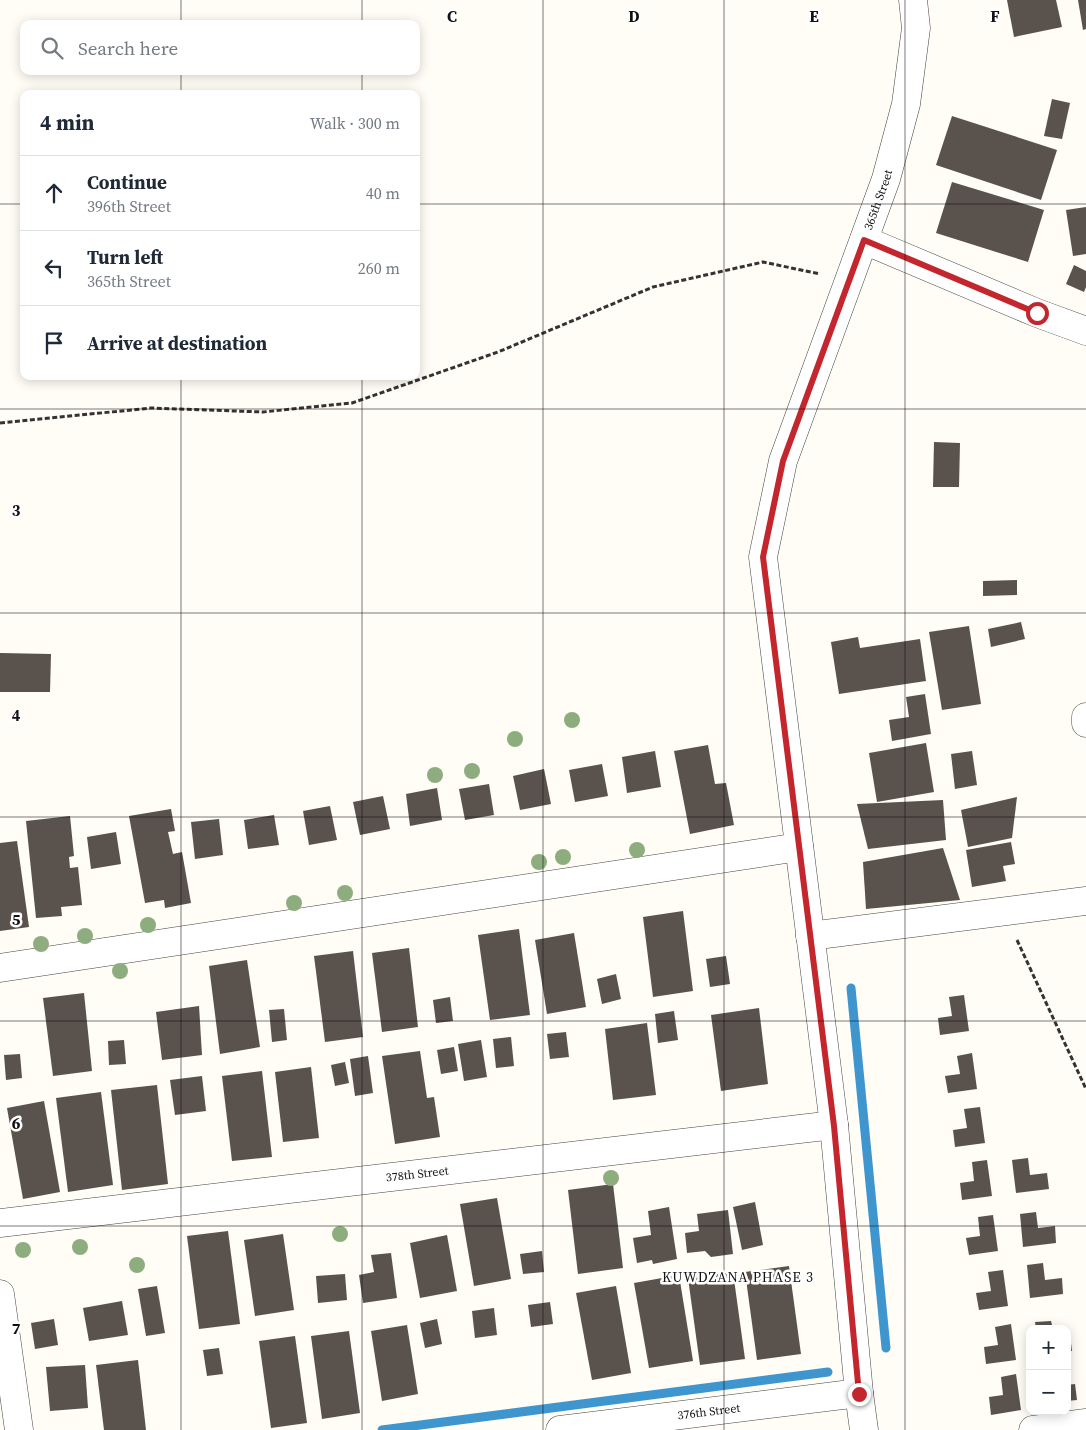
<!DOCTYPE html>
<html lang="en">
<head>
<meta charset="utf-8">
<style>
	:root { --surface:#fff; --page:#f2f2f3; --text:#1f2937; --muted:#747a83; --line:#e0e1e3 }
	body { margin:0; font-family:"Source Serif 4",serif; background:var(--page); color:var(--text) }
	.controls { position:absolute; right:15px; bottom:15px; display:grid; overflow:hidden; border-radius:10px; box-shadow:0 2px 12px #0003 }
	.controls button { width:45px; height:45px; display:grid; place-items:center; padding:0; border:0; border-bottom:1px solid var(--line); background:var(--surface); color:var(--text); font:25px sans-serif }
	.stop { position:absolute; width:15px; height:15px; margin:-11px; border:4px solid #c4262e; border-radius:50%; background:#fff }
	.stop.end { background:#c4262e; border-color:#fff; box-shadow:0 1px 5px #0008 }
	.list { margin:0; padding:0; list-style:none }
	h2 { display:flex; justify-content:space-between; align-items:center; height:65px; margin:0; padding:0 20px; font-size:21px }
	h2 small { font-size:16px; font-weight:400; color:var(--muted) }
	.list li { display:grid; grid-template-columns:32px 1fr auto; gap:15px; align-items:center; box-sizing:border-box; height:75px; padding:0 20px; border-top:1px solid var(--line) }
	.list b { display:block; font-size:19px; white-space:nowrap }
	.list p { margin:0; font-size:16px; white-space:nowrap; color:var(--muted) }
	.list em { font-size:16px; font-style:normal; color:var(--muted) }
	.icon { flex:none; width:28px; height:28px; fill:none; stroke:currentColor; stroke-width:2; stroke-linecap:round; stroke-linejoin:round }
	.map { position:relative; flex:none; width:1086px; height:1430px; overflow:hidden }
	.search { position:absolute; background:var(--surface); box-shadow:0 2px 12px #0003; left:20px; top:20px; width:400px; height:55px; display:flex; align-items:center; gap:12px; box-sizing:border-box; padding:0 18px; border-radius:10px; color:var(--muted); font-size:19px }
	.panel { position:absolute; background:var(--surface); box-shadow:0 2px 12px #0003; left:20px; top:90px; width:400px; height:290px; border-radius:10px }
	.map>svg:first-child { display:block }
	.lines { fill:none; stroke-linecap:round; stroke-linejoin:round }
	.stream { stroke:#3f96cf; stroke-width:9 }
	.building { fill:#5a524d }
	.minor-casing { stroke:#444; stroke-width:29 }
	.path { stroke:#333; stroke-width:3; stroke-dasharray:5 2.5; stroke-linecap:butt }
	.minor { stroke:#fff; stroke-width:28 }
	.tree { fill:#8dad7f }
	.route { stroke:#c4262e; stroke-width:6 }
	.grid { fill:none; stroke:#111; stroke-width:1; stroke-opacity:0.55 }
	.labels { text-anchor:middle; stroke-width:5; stroke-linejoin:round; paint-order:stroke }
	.street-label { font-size:12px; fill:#111; stroke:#fff }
	.neighbourhood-label { font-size:14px; letter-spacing:1px; fill:#111; stroke:#fff }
	.grid-label { font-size:16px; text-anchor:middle; font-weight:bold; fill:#111; stroke:#fff; stroke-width:5; stroke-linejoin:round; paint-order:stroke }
</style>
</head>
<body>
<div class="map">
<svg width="1086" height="1430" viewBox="0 0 1086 1430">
	<rect width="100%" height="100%" fill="#fffdf5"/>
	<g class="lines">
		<g class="stream">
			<polyline points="851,988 886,1348"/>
			<polyline points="382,1430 828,1372"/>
		</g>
	</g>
	<g class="building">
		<polygon points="1007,0 1056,0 1062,27 1014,37"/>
		<polygon points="1078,0 1086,0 1086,29 1083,30"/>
		<polygon points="1052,99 1070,103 1062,139 1044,136"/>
		<polygon points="952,116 1057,150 1041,200 936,165"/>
		<polygon points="952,182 1044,210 1028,262 936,233"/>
		<polygon points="1086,207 1086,254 1073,256 1066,210"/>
		<polygon points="1074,265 1086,271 1086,287 1084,292 1066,284"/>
		<polygon points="934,442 960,443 959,487 933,487"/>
		<polygon points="1017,580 1017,595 983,596 983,581"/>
		<polygon points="1021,622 1025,639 991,647 988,629"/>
		<polygon points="969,626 981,704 942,710 929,632"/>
		<polygon points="858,637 860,648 920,639 926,681 839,694 831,642"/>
		<polygon points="0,653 51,654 50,692 0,692"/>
		<polygon points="925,694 931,734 892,741 889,720 909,717 906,697"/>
		<polygon points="926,743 934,792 877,802 869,753"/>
		<polygon points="708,745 715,784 726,783 734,825 690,834 674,751"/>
		<polygon points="655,751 661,787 627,793 622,757"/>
		<polygon points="972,751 977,785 955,789 951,754"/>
		<polygon points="602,764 608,796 575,802 569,770"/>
		<polygon points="544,769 551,804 520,810 513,776"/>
		<polygon points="489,784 494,815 465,820 459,789"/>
		<polygon points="437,788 442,820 410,826 406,794"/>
		<polygon points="383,796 390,829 360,835 353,802"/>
		<polygon points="1017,797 1012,838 968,847 961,810"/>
		<polygon points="943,800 946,840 868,849 857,804"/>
		<polygon points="330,806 337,840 309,845 303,811"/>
		<polygon points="171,809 175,831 168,832 173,854 182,852 191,903 165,908 164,900 145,903 129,816"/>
		<polygon points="274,815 279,845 248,849 244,820"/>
		<polygon points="70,816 74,856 69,857 70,868 78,867 82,905 61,907 62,916 36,918 26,821"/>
		<polygon points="219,819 223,855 195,859 191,822"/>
		<polygon points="116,832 121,864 91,869 87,837"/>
		<polygon points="17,841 29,927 0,931 0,843"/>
		<polygon points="1011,842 1015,864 1003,866 1006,881 972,887 966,850"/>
		<polygon points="943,848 960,900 866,909 863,862"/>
		<polygon points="683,911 693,991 653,997 643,917"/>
		<polygon points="519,929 530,1015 490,1020 478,935"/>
		<polygon points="574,933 586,1007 547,1014 535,940"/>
		<polygon points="409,948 418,1027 382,1032 372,953"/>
		<polygon points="353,951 363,1037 325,1042 314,956"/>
		<polygon points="726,956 730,984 710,987 706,959"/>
		<polygon points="247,960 260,1047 220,1054 209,966"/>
		<polygon points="616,974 621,999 602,1004 597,979"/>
		<polygon points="84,993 92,1071 53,1076 43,998"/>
		<polygon points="964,995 969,1031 940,1035 938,1018 952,1016 949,997"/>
		<polygon points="450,997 453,1021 436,1023 433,1000"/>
		<polygon points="199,1006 202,1055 162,1060 156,1012"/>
		<polygon points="759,1008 768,1084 721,1091 711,1015"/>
		<polygon points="284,1009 287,1040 272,1042 269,1010"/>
		<polygon points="674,1011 678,1040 658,1043 655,1014"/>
		<polygon points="647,1023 656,1095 613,1100 605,1029"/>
		<polygon points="566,1032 569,1057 550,1059 547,1034"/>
		<polygon points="511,1037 514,1066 496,1068 493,1039"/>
		<polygon points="124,1040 126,1064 109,1065 108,1041"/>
		<polygon points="481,1040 487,1077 464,1081 458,1044"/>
		<polygon points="454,1047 458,1071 441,1074 437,1050"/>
		<polygon points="420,1051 427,1098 434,1097 440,1137 395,1144 382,1056"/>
		<polygon points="972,1053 977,1089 948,1093 945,1076 960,1074 957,1056"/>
		<polygon points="20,1054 22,1078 6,1080 4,1055"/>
		<polygon points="368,1056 373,1093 355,1096 350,1059"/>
		<polygon points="345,1062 349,1083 335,1086 331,1065"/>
		<polygon points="311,1067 319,1138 283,1142 275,1072"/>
		<polygon points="262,1071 272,1157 232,1161 222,1076"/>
		<polygon points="202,1076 206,1111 175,1115 170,1080"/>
		<polygon points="157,1085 168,1184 122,1190 111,1090"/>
		<polygon points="101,1092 113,1185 68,1192 56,1098"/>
		<polygon points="44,1101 60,1192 23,1199 7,1108"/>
		<polygon points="980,1107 985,1143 955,1147 953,1130 967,1128 964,1109"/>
		<polygon points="1028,1158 1030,1175 1047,1173 1049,1189 1016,1193 1012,1160"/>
		<polygon points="987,1160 992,1196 962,1200 960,1183 974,1181 972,1162"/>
		<polygon points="613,1184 623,1268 578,1274 568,1190"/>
		<polygon points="497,1198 511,1279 474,1286 460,1204"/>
		<polygon points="755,1202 763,1245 742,1250 733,1207"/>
		<polygon points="669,1207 677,1259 653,1264 652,1260 637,1263 633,1238 651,1235 648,1211"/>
		<polygon points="728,1210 733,1254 711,1257 705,1251 687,1253 685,1233 699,1231 697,1214"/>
		<polygon points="1036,1212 1038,1228 1055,1226 1056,1243 1023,1247 1020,1214"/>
		<polygon points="993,1215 998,1251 969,1255 966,1238 980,1236 978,1217"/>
		<polygon points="228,1231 240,1324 199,1329 187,1236"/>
		<polygon points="283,1234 294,1310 255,1316 244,1240"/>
		<polygon points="447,1235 457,1291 420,1298 410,1243"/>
		<polygon points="542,1251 544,1272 523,1274 520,1254"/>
		<polygon points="391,1253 397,1298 363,1303 359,1275 374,1272 371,1255"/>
		<polygon points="1043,1263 1045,1280 1062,1278 1063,1294 1030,1298 1027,1265"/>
		<polygon points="789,1266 801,1354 757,1360 745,1272"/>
		<polygon points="1003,1270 1008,1306 979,1310 976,1293 991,1291 988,1272"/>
		<polygon points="733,1272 745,1359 700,1365 688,1278"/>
		<polygon points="345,1274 347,1300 318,1303 316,1276"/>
		<polygon points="679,1275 693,1361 649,1368 634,1283"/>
		<polygon points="157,1286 165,1333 146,1336 138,1289"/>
		<polygon points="616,1286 631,1373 592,1380 576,1293"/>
		<polygon points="122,1301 128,1335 89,1341 83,1308"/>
		<polygon points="550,1302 553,1324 531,1327 528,1305"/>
		<polygon points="494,1308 497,1335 475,1338 472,1311"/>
		<polygon points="54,1319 58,1345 35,1349 31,1323"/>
		<polygon points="437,1319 442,1344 425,1348 420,1323"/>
		<polygon points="1051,1321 1053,1329 1036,1329 1035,1322"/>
		<polygon points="1011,1324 1016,1360 986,1364 984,1347 998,1345 995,1327"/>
		<polygon points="407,1325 418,1394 382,1401 371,1331"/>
		<polygon points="349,1331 360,1413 322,1419 311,1336"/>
		<polygon points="1067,1335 1070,1335 1072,1351 1067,1351"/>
		<polygon points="295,1336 307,1423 271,1428 259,1341"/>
		<polygon points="219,1348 223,1374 207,1376 203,1350"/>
		<polygon points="138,1360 146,1430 104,1430 96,1365"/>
		<polygon points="85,1365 88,1408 50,1411 46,1367"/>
		<polygon points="1016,1374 1021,1410 991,1415 989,1397 1003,1395 1001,1377"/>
		<polygon points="1075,1384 1077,1400 1067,1401 1067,1385"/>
	</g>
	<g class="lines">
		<g class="minor-casing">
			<g id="minor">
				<polyline points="864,240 1037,313 1086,331"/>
				<polyline points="1086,717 1086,723"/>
				<polyline points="810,936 1086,901"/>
				<polyline points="0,968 799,847"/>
				<path id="s1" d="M0 1223 834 1125"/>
				<polyline points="0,1294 19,1430"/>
				<path id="s2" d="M560 1430 859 1393"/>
				<path id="s3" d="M864 1430 859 1393 834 1125 763 557 783 461 886 179 906 104 916 28 913 0"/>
				<polyline points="1033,1430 1086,1423"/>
			</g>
		</g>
		<g class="path">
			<polyline points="0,423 151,408 263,412 352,403 498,352 653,287 763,262 820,274"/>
			<polyline points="1017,940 1086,1089"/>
		</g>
		<use href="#minor" class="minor"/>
	</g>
	<g class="tree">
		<circle cx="572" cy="720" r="8"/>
		<circle cx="515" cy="739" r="8"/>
		<circle cx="472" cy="771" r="8"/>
		<circle cx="435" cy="775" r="8"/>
		<circle cx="637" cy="850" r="8"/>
		<circle cx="563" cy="857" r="8"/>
		<circle cx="539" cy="862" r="8"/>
		<circle cx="345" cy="893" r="8"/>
		<circle cx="294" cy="903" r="8"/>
		<circle cx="148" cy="925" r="8"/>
		<circle cx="85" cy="936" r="8"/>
		<circle cx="41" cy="944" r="8"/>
		<circle cx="120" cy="971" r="8"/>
		<circle cx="611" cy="1178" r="8"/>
		<circle cx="340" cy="1234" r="8"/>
		<circle cx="80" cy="1247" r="8"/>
		<circle cx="23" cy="1250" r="8"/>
		<circle cx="137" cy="1265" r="8"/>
	</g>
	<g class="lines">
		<polyline class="route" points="859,1394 834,1126 763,557 783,461 864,240 1037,313"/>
	</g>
	<path class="grid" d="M181 0V24M362 0V24M543 0V1430M724 0V1430M905 0V1430M181 71V94M362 71V94M0 204H24M416 204H1086M181 376V1430M362 376V1430M0 409H1086M0 613H1086M0 817H1086M0 1021H1086M0 1226H1086"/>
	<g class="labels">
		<g class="street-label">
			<text dy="4" stroke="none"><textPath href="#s3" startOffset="1255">365th Street</textPath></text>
			<text dy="4" stroke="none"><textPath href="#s1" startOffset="420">378th Street</textPath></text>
			<text dy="4" stroke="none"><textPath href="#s2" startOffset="150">376th Street</textPath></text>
		</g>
		<g class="neighbourhood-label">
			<text x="738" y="1282">KUWDZANA PHASE 3</text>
		</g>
	</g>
	<g class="grid-label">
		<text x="452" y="22">C</text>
		<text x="634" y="22">D</text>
		<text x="814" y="22">E</text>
		<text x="995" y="22">F</text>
		<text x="16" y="516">3</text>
		<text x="16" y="721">4</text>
		<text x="16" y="925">5</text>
		<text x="16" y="1129">6</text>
		<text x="16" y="1334">7</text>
	</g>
</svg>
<div class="controls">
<button>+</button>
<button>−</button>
</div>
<div class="stop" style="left:1037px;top:313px"></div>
<div class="stop end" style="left:859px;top:1394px"></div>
<div class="search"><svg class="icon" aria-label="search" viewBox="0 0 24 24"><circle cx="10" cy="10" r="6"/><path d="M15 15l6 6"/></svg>Search here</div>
<section class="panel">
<h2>4 min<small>Walk · 300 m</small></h2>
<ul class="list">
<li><svg class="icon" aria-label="ahead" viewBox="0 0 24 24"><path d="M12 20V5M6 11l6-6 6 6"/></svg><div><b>Continue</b><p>396th Street</p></div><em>40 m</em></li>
<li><svg class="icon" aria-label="left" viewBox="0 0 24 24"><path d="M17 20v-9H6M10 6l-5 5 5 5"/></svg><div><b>Turn left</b><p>365th Street</p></div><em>260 m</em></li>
<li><svg class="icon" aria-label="arrive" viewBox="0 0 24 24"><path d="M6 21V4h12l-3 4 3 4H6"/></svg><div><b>Arrive at destination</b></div></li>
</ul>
</section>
</div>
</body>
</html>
